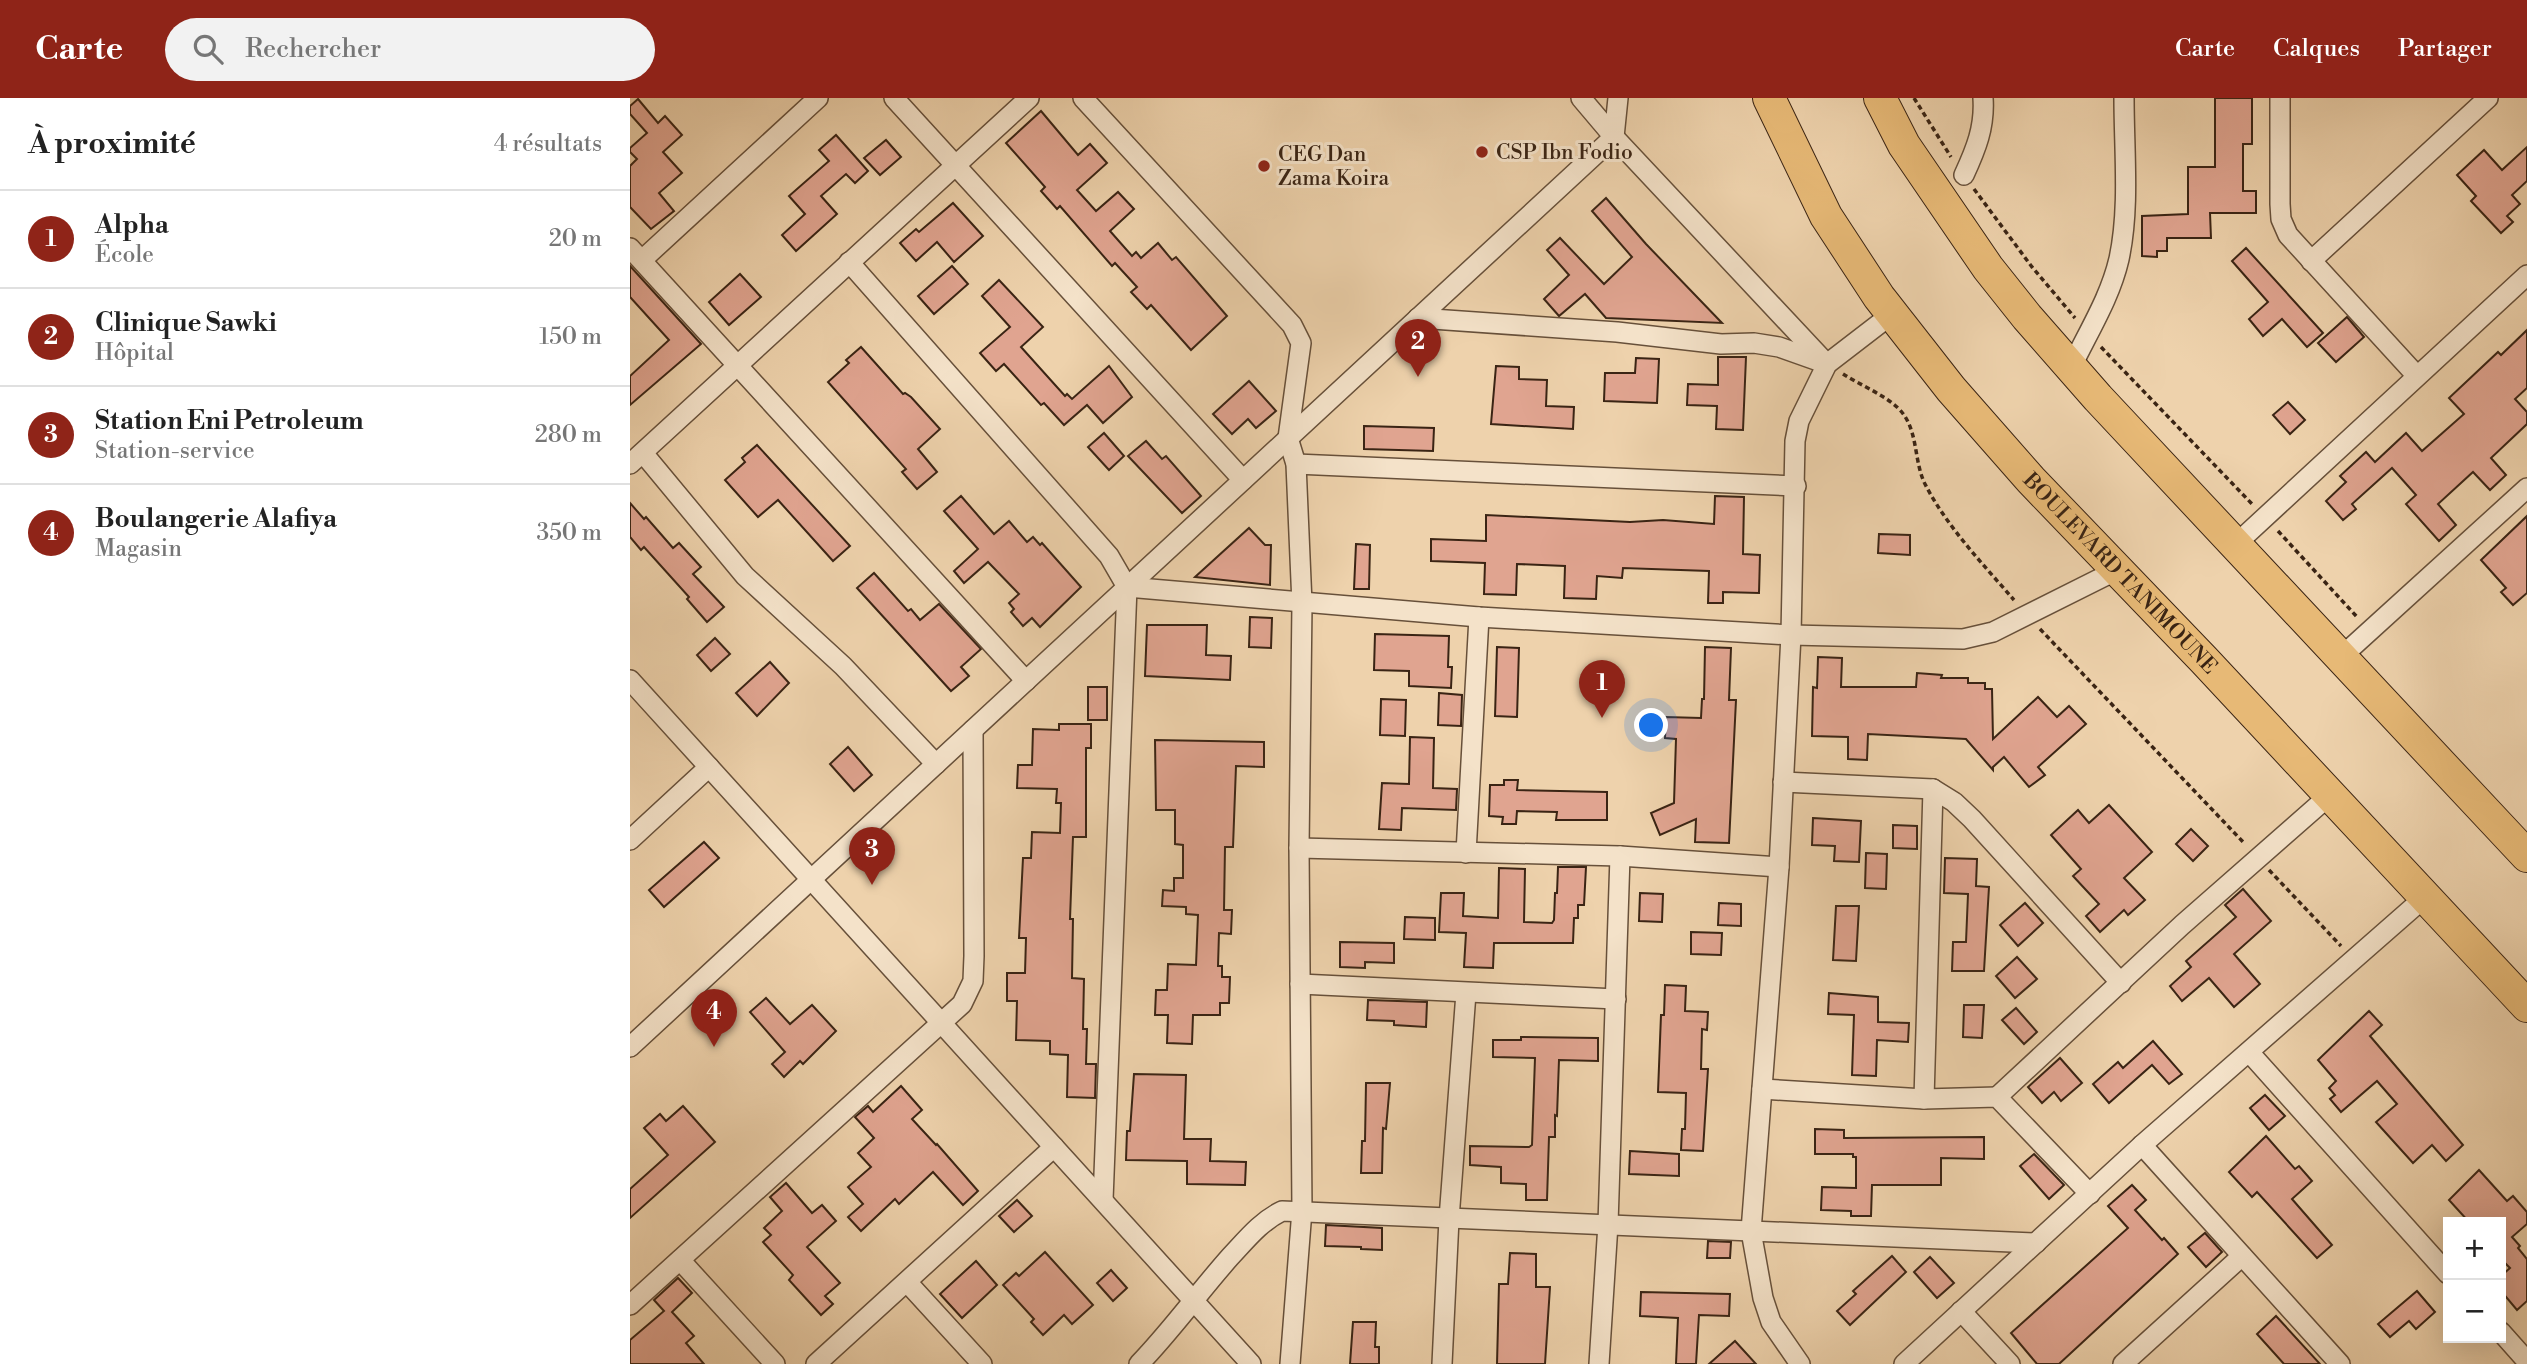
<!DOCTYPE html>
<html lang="fr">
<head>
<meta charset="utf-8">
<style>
	:root { --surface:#fff; --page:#f2f2f2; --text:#222; --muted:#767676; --line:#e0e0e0; --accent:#8f2418 }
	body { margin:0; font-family:"Libre Bodoni",serif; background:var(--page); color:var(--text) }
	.controls { position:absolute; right:21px; bottom:21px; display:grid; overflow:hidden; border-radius:0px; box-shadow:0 7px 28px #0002 }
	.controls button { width:63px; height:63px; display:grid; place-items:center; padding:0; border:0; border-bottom:2px solid var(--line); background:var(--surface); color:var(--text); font:35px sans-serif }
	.you { position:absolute; left:1022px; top:628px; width:24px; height:24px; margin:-18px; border:5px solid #fff; border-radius:50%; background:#1a73e8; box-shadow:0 0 0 10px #1a73e833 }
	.badge { display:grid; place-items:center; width:46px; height:46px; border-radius:50%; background:var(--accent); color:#fff; font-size:23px; font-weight:700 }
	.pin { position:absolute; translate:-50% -58px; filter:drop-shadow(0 2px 4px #0008) }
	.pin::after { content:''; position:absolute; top:37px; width:24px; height:21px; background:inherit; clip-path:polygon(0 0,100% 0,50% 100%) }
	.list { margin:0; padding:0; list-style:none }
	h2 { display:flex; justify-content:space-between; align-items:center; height:91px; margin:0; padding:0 28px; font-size:30px }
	h2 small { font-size:23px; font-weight:400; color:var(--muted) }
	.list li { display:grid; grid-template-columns:46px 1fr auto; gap:21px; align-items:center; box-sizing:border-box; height:98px; padding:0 28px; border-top:2px solid var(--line) }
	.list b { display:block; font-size:26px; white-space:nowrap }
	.list p { margin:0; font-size:23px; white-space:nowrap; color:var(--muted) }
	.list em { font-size:23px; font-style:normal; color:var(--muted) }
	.icon { flex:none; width:38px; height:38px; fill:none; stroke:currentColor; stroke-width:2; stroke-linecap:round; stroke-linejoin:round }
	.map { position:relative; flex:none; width:1897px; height:1266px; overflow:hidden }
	header { display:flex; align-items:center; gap:42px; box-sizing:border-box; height:98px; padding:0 35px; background:var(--accent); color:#fff }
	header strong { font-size:33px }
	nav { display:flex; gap:38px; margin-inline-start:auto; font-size:24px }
	.search { width:490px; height:63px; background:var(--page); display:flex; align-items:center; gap:18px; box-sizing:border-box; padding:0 24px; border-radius:38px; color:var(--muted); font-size:26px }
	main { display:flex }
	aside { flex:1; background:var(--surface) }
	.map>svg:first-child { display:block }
	.building { fill:#e0a490; stroke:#3a2414; stroke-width:2 }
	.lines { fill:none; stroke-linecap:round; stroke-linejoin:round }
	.street-casing { stroke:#67503a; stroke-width:22 }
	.primary-casing { stroke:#3a2414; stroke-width:34 }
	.path { stroke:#3a2414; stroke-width:3.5; stroke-dasharray:5 3.5; stroke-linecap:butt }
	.street { stroke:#f4e2c9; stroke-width:19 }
	.primary { stroke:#e7b976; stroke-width:32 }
	.poi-dot { fill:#8f2418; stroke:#f4e2c9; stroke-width:2.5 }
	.labels { text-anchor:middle; stroke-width:6; stroke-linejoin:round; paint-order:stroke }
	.poi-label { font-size:21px; fill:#3a2414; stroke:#f4e2c9; text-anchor:start }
	.street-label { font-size:21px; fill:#3a2414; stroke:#f4e2c9 }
</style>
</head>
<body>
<header>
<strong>Carte</strong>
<div class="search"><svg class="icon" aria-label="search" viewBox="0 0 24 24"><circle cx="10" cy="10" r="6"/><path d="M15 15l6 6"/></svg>Rechercher</div>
<nav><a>Carte</a><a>Calques</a><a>Partager</a></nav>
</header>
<main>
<aside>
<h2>À proximité<small>4 résultats</small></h2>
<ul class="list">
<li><span class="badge">1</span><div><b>Alpha</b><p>École</p></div><em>20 m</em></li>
<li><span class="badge">2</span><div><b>Clinique Sawki</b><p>Hôpital</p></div><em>150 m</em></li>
<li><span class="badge">3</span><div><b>Station Eni Petroleum</b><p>Station-service</p></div><em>280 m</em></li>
<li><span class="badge">4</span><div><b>Boulangerie Alafiya</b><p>Magasin</p></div><em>350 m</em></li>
</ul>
</aside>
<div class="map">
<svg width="1897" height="1266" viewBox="0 0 1897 1266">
	<rect width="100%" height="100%" fill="#eed2ac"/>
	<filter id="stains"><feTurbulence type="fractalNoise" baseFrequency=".00286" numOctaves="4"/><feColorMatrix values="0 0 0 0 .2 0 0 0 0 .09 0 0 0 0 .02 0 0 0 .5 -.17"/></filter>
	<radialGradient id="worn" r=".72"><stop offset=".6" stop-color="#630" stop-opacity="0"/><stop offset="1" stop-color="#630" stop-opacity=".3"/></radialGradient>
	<g class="building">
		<polygon points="1585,0 1622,0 1622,46 1613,46 1613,93 1626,93 1626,115 1580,115 1581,140 1537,140 1537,153 1527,153 1527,159 1512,158 1512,118 1558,116 1558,69 1585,69"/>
		<polygon points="8,1 28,25 35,18 52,37 33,54 52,75 29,95 44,113 21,131 0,109 0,68 7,61 0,54 0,50 17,35 0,16 0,8"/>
		<polygon points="411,13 448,57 460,46 477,65 447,92 466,113 488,94 504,111 480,133 502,158 506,154 511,160 528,145 542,162 546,159 597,218 561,252 521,207 517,211 501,194 507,189 485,165 482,168 430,108 427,111 411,93 415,89 376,45"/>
		<polygon points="206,37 238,73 225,85 216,76 191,98 207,116 166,153 152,137 175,116 159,98 199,63 189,52"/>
		<polygon points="256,42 271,59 250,77 234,60"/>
		<polygon points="1897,49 1897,83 1882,97 1890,106 1877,118 1883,124 1871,135 1841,103 1846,98 1827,77 1854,52 1872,72"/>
		<polygon points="976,100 1016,146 1092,225 976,220 955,196 929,218 914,201 939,177 917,152 930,140 974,186 1002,159 962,113"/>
		<polygon points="323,105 353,138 324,164 307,144 286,163 270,145 286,131 289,134"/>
		<polygon points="1616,150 1693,235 1677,249 1652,221 1633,238 1619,221 1638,204 1602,163"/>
		<polygon points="0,168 71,246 0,307 0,278 39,242 0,199"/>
		<polygon points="322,168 338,186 304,216 288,198"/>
		<polygon points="110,176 131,199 99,227 79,204"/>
		<polygon points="369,182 413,229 391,249 435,298 437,296 442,301 479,268 502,299 473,325 457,307 434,327 414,305 411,307 374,266 366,273 350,255 380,229 352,198"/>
		<polygon points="1717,219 1734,239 1706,264 1688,245"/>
		<polygon points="1897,232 1897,290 1885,301 1897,314 1897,326 1861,360 1876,377 1860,392 1843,374 1808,406 1826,427 1809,443 1776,406 1786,397 1762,370 1722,406 1726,411 1713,422 1696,403 1716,384 1710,378 1736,354 1745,364 1776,335 1792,353 1834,316 1819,300 1868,254 1871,257"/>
		<polygon points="231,249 273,296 275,295 281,299 310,331 288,351 307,374 287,391 272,374 276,371 198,284 219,265 216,262"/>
		<polygon points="1088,259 1116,259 1113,332 1086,331 1087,308 1057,307 1058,286 1088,287"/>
		<polygon points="1006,260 1029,261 1027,305 974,303 975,275 1005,275"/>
		<polygon points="866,268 889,269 889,281 917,282 916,308 944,309 943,331 861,326"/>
		<polygon points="619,283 646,313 626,330 618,321 602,336 583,316"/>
		<polygon points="1658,304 1675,322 1660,336 1643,317"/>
		<polygon points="734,328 804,330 803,353 734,351"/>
		<polygon points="474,335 494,358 479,372 458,349"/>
		<polygon points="516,343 532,361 536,358 571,398 552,415 498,358"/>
		<polygon points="127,347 220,448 203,463 148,402 128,419 95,382 115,364 112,360"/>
		<polygon points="331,398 364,436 379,423 397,444 403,439 410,447 412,445 451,489 410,529 402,520 393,528 381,514 384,511 379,505 389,496 358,464 334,485 324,473 348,451 314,413"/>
		<polygon points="1085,398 1114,399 1113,456 1130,457 1129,495 1093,494 1093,505 1078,505 1079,473 993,470 992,480 967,478 966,501 934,500 935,468 887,466 886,497 854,496 855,465 801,463 801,441 856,443 856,417 1000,424 1033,422 1084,426"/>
		<polygon points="0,405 14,421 16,419 43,450 49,445 71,469 63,476 94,509 77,524 57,501 59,499 14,449 11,452 0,439"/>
		<polygon points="1897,418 1897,495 1883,507 1871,494 1876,490 1851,462"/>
		<polygon points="619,430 635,447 641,447 640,487 565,479"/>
		<polygon points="1249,436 1280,437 1280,457 1248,455"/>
		<polygon points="726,446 740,447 739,491 724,491"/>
		<polygon points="244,475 278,513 281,511 290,522 309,506 351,551 331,569 339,578 321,593 227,490"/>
		<polygon points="620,519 642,520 641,550 619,549"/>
		<polygon points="517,527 577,527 576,557 601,558 600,582 515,578"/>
		<polygon points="745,536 819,538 818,569 822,569 821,590 779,588 779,573 744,572"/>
		<polygon points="85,540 100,556 81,573 67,557"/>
		<polygon points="867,549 889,550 887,619 865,618"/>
		<polygon points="1075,549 1101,550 1099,602 1106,602 1099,745 1065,744 1066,721 1030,737 1021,715 1044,705 1046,641 1035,640 1036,619 1071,620 1072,601 1074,601"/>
		<polygon points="1188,559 1212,560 1211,589 1286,589 1287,575 1312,577 1311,580 1338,580 1338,585 1355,585 1355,591 1362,591 1363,641 1408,599 1427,619 1439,608 1456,626 1408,669 1415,677 1399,689 1374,659 1363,669 1363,672 1336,641 1238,636 1237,662 1218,661 1218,639 1182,638 1183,589 1187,590"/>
		<polygon points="140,564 159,585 127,618 106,595"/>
		<rect x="458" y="589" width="19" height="33"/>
		<polygon points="809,595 832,597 831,628 808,627"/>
		<polygon points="751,601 776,602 775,638 750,637"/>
		<polygon points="429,626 461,626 461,650 456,650 456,739 443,739 440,821 443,821 442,880 454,881 453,931 457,931 456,966 466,966 465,1000 437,999 438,957 420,956 420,943 386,942 387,903 377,903 377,875 395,875 396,840 389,840 393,760 401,760 402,734 430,735 431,705 426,705 427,691 387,690 388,667 402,667 403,631 429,632"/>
		<polygon points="780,639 804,640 803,690 827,691 826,712 772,710 771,732 749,731 752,685 779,686"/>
		<polygon points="525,642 634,644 634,669 606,668 603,749 595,749 594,812 602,812 601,836 589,835 588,868 592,868 592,879 600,879 599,905 590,905 590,917 563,917 562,946 537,945 538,917 525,917 526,892 537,892 538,866 566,867 568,817 556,816 556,809 532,808 533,792 544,793 544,780 553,780 553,747 545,746 545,712 526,712"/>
		<polygon points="218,649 242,677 224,693 200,666"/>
		<polygon points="874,682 888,682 887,692 977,694 977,722 926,722 927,714 887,713 886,726 872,726 873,719 859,718 860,687 874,687"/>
		<polygon points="1479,707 1522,754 1494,780 1515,802 1498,817 1494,812 1470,834 1456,818 1469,806 1443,778 1451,771 1421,737 1448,712 1459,725"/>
		<polygon points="1183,720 1231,723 1229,764 1204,763 1205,748 1182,747"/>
		<polygon points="1263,727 1287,728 1287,751 1263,750"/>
		<polygon points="1561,731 1578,748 1563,763 1546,746"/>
		<polygon points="74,744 89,760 34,809 19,792"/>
		<polygon points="1236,755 1257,756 1256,791 1235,790"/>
		<polygon points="1315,760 1347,761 1346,788 1359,789 1354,873 1322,873 1323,844 1336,844 1338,796 1314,795"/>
		<polygon points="928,769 956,769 954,807 948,807 948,820 944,820 943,845 864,845 863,870 834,869 836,835 809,834 811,795 834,795 833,818 868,820 869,770 895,771 894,824 922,825 924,822 925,795 927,795"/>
		<polygon points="1613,791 1641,823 1604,856 1630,886 1604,909 1579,880 1552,903 1540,888 1561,869 1556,863 1606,819 1595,807"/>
		<polygon points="1010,795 1033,796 1032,824 1009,823"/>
		<polygon points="1089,805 1111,806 1111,828 1088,827"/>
		<polygon points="1395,805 1413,825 1388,848 1370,827"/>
		<polygon points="1206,808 1229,808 1226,863 1203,862"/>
		<polygon points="775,819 805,820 805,842 774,841"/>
		<polygon points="1061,834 1092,835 1091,857 1061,856"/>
		<polygon points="710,844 764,845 764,865 735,864 735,870 710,869"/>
		<polygon points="1387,859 1407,881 1385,900 1366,878"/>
		<polygon points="1035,887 1056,888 1055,913 1078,914 1077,932 1072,931 1071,971 1078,971 1073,1053 1051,1052 1052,1031 1055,1031 1056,995 1028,994 1031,917 1034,917"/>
		<polygon points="1199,895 1248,899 1248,924 1279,925 1278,944 1247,942 1246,978 1222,977 1224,917 1198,916"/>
		<polygon points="136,900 160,926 182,907 206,933 173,966 170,963 154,979 142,966 155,954 120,914"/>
		<polygon points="738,902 797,904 796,929 764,927 764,923 737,922"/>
		<polygon points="1334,907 1354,907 1352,940 1333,939"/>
		<polygon points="1386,910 1407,934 1394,946 1372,922"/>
		<polygon points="1739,913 1752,927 1740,938 1833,1047 1816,1063 1802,1047 1783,1065 1746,1024 1767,1006 1747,983 1711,1014 1700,1001 1705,997 1699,990 1706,983 1688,962"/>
		<polygon points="891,939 968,940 968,963 929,962 927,1018 925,1017 925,1039 919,1039 917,1102 896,1102 896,1086 871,1085 871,1069 840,1067 840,1048 899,1049 902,1047 905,960 863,959 863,942 891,942"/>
		<polygon points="1523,943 1552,976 1539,986 1522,967 1479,1005 1463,986 1488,964 1493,970"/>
		<polygon points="1430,960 1452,985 1431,1003 1424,994 1412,1005 1398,989"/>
		<polygon points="504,976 556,977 554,1041 581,1041 580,1063 616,1064 615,1087 557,1086 557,1063 496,1062 497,1033 500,1033"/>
		<polygon points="736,985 760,985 756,1031 753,1030 752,1075 731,1075 732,1043 735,1043"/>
		<polygon points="271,988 292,1012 282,1021 306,1047 307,1046 348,1093 333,1107 303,1074 269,1106 265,1101 231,1133 218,1119 233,1106 218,1089 241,1069 228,1055 244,1040 225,1019 238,1008 243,1014"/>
		<polygon points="1635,997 1655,1018 1639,1032 1620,1010"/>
		<polygon points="53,1008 85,1044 0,1120 0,1091 38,1057 14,1030 30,1016 36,1023"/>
		<polygon points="1185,1031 1214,1032 1214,1040 1354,1039 1354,1061 1311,1060 1311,1087 1242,1087 1241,1118 1221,1118 1221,1113 1191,1112 1192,1089 1226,1090 1226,1059 1223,1059 1223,1056 1185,1056"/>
		<polygon points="1636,1038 1665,1071 1669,1068 1682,1083 1662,1101 1702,1147 1687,1160 1627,1094 1622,1099 1599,1074"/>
		<polygon points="1000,1053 1049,1056 1049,1078 999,1076"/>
		<polygon points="1404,1056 1434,1087 1419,1101 1390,1068"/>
		<polygon points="1849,1072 1877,1103 1883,1098 1897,1114 1897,1126 1882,1139 1890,1148 1888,1150 1897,1161 1897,1203 1887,1212 1871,1193 1871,1178 1880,1170 1871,1161 1871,1124 1839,1124 1819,1102"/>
		<polygon points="156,1085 182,1115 192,1107 206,1123 177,1149 210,1185 195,1198 203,1206 191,1217 159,1182 163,1177 133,1144 141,1137 134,1130 152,1113 140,1099"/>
		<polygon points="1502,1087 1516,1102 1505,1112 1532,1142 1534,1140 1548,1156 1429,1266 1407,1266 1381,1235 1498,1130 1478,1108"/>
		<polygon points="387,1102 402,1118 384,1134 369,1118"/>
		<polygon points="696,1127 752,1130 752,1152 731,1151 731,1149 695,1148"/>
		<polygon points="1575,1135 1592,1154 1576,1169 1558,1149"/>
		<polygon points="1078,1143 1101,1144 1100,1160 1077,1160"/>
		<polygon points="415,1154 463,1207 442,1226 434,1217 413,1237 401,1224 404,1221 373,1187 386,1175 389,1178"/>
		<polygon points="880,1155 906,1156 906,1189 920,1189 915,1266 867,1266 869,1186 878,1186"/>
		<polygon points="1262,1158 1276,1174 1220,1227 1207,1213 1226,1196 1223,1193"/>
		<polygon points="1300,1159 1324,1185 1307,1200 1284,1174"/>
		<polygon points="346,1163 367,1187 332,1220 310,1196"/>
		<polygon points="481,1172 497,1190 483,1203 467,1185"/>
		<polygon points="48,1180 62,1195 42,1214 64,1238 56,1245 74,1266 0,1266 0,1242 34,1213 24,1202"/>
		<polygon points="1787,1193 1805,1214 1786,1231 1779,1223 1760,1239 1748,1226"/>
		<polygon points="1011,1194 1100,1196 1099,1218 1069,1217 1066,1266 1046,1266 1048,1220 1010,1218"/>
		<polygon points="1646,1218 1690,1266 1654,1266 1627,1236"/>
		<polygon points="723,1224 746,1224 745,1249 749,1249 749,1266 720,1266"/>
		<polygon points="1105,1243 1126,1266 1079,1266"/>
	</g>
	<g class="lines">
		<g class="street-casing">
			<g id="street">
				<polyline points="264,0 613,382"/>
				<polyline points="453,0 662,227 671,245 658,340 666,366 672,506 669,750 672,1112 660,1266"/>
				<polyline points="951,0 984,39 1194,263"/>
				<polyline points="1650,0 1650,106 1651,121 1658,137 1787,278"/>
				<path d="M1334 77C1346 51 1355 29 1353 0"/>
				<polyline points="0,150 396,583"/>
				<polyline points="12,162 188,0"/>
				<polyline points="1681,163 1858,0"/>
				<polyline points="219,164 479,458 497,489 473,1102"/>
				<polyline points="788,220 987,234 1091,246 1124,245 1149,249 1197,266"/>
				<path d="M1441 270C1458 234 1480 200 1489 161 1500 110 1494 53 1494 0"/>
				<polyline points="13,355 115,478 213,568 306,666"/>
				<polyline points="0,366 399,0"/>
				<polyline points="666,366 1166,388"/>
				<polyline points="1606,446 1897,177"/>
				<polyline points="497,489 849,519 1161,537 1333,541 1363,534 1487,472"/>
				<polyline points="1711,559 1897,390"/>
				<polyline points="0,582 621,1266"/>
				<polyline points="1153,684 1303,691 1324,704 1342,721 1491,885"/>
				<polyline points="0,742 79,669"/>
				<polyline points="669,750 990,758 1149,769"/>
				<polyline points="836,755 849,519"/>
				<polyline points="670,886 986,901"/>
				<polyline points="0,949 984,39 988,0"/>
				<polyline points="1619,954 1818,1176"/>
				<polyline points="1132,991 1294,1001 1367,999 1460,1096"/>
				<polyline points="1367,999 1552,827 1700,697"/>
				<polyline points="1294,1001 1303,691"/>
				<polyline points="1512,1047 1710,1266"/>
				<polyline points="50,1162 145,1266"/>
				<polyline points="277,1184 352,1266"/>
				<polyline points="0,1207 332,906 343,883 344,858 343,632"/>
				<polyline points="1331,1213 1380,1266"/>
				<polyline points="1871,1234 1895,1261"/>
				<polyline points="186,1266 424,1049"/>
				<path d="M509 1266C541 1233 569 1194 600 1159 617 1141 630 1124 652 1113L1406 1145"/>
				<polyline points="812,1266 819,1121 836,895"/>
				<polyline points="969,1266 978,1126 990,758"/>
				<polyline points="1170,1266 1141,1224 1133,1200 1121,1133 1149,769 1161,537 1165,343 1169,323 1197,266 1262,216"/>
				<polyline points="1274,1266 1512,1047 1795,799"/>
				<polyline points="1493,1266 1612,1158"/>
			</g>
		</g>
		<g class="primary-casing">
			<g id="primary">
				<path id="s1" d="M1139 0 1196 118 1249 199 1321 291 1401 382 1574 562 1897 908"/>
				<polyline points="1250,0 1274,47 1358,170 1397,219 1468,300 1897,758"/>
			</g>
		</g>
		<g class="path">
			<polyline points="1284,0 1321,59"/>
			<polyline points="1344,91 1402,169 1445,220"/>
			<polyline points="1471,249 1623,407"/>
			<path d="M1213 276C1230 287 1253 296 1268 310 1289 330 1283 362 1295 386 1317 429 1353 466 1384 502"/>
			<polyline points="1648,433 1728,520"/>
			<polyline points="1410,531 1615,746"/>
			<polyline points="1639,772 1711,848"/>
		</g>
		<use href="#street" class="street"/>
		<use href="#primary" class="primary"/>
	</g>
	<g class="poi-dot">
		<circle cx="852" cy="54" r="7"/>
		<circle cx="634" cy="68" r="7"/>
	</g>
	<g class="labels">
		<g class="poi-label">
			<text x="866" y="61">CSP Ibn Fodio</text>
			<text x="648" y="63">CEG Dan<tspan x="648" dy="24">Zama Koira</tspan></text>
		</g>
		<g class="street-label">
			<text dy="7" stroke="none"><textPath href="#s1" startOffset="595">BOULEVARD TANIMOUNE</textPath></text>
		</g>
	</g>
	<rect width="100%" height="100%" filter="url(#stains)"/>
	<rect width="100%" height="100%" fill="url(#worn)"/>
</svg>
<div class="controls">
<button>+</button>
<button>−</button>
</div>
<div class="you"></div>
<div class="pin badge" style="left:972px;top:620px">1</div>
<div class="pin badge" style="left:788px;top:279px">2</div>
<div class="pin badge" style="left:242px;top:787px">3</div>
<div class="pin badge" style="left:84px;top:949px">4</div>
</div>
</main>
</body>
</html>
